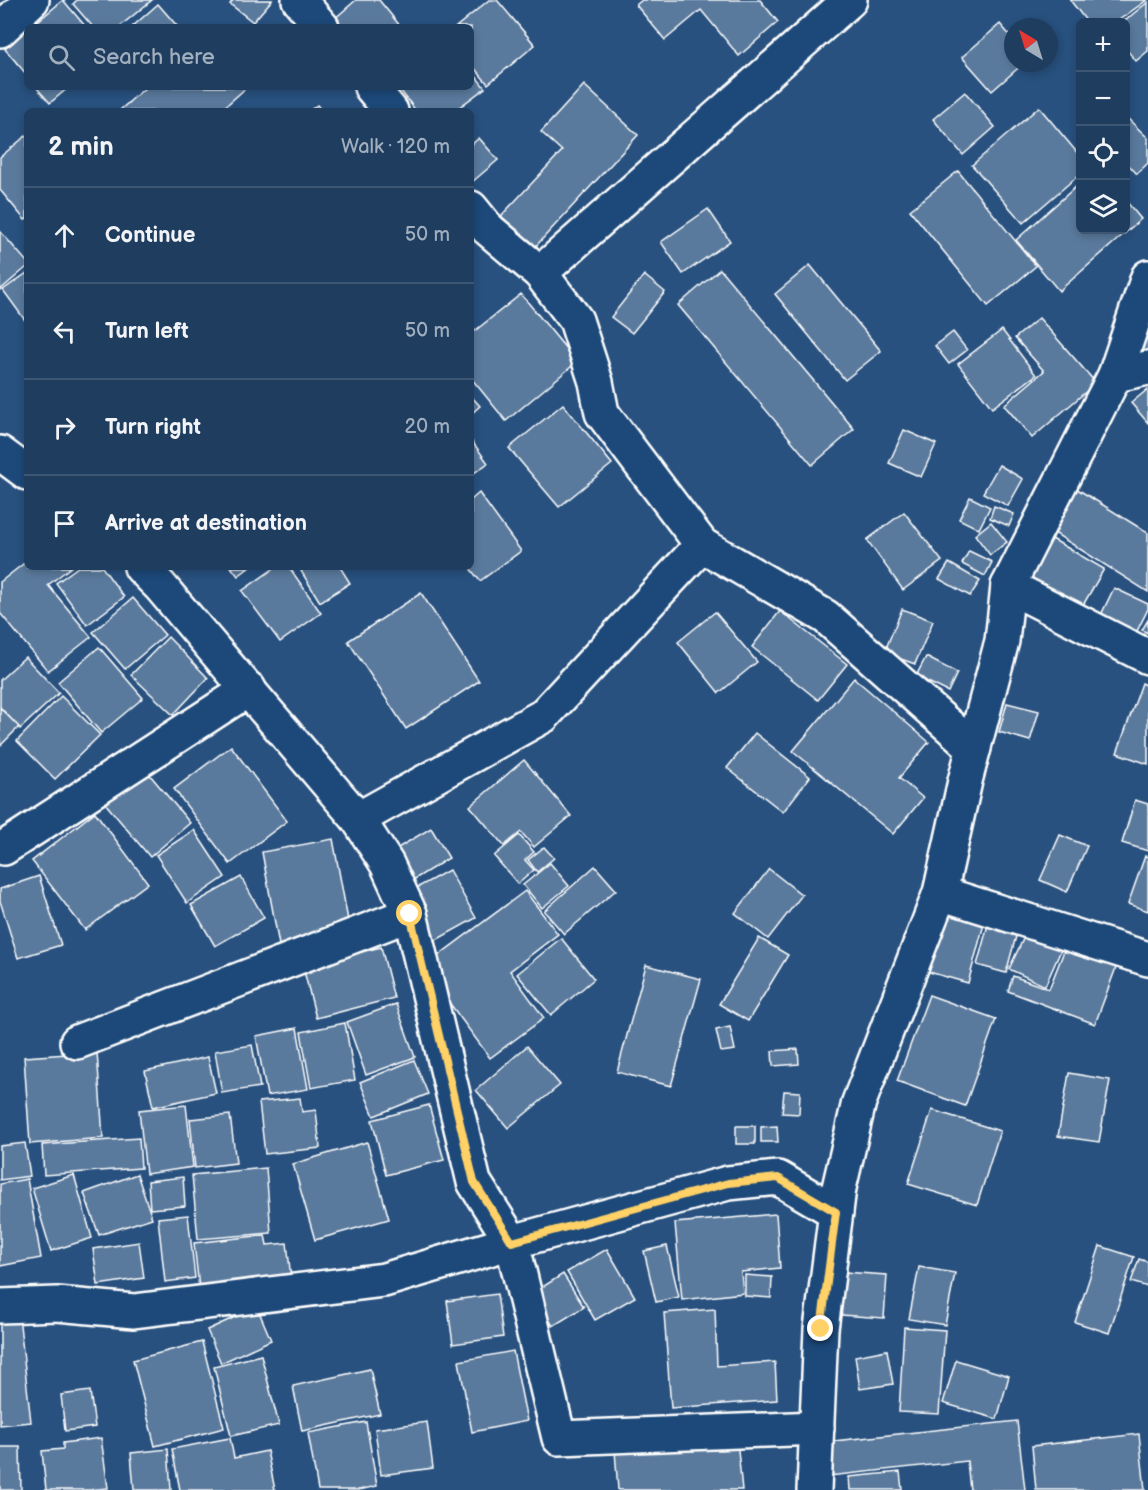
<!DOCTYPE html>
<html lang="en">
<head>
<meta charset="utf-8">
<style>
	:root { --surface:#1e3d5f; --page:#2b4868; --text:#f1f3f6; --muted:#a1aebd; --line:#3c5674 }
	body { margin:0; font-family:"Balsamiq Sans",sans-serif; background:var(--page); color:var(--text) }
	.controls { position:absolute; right:18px; top:18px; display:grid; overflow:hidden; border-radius:9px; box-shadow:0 3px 9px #0003 }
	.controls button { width:54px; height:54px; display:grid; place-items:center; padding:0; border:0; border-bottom:2px solid var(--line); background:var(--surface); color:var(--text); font:30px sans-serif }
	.compass { position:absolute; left:1004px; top:18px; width:54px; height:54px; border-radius:50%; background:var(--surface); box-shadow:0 3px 9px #0003; rotate:322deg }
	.stop { position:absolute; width:18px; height:18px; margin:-14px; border:4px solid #ffd166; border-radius:50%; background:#fff }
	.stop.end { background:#ffd166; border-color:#fff; box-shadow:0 2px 6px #0008 }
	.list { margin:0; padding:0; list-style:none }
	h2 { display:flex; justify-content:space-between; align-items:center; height:78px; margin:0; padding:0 24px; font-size:26px }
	h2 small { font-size:20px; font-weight:400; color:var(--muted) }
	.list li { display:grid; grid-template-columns:39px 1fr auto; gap:18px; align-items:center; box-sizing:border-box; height:96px; padding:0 24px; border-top:2px solid var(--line) }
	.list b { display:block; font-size:22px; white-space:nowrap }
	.list em { font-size:20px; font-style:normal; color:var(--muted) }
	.icon { flex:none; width:33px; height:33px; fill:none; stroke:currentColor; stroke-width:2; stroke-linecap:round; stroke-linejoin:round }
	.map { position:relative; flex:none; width:1148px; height:1490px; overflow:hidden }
	.search { position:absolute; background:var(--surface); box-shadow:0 3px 9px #0003; left:24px; top:24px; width:450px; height:66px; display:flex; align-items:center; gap:15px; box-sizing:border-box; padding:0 21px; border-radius:9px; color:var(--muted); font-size:22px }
	.panel { position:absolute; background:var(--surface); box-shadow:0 3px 9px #0003; left:24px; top:108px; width:450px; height:462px; border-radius:9px }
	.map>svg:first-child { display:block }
	.building { fill:#5a7a9d; stroke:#fff; stroke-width:1.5 }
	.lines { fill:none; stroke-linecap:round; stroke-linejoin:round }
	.minor-casing { stroke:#fff; stroke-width:38 }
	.minor { stroke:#1f4a7a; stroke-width:33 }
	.route { stroke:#ffd166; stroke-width:8 }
</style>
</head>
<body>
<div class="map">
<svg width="1148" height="1490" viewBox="0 0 1148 1490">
	<rect width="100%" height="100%" fill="#28517f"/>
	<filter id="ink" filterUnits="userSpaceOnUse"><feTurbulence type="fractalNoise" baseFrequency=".0167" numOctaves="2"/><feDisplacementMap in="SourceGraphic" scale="12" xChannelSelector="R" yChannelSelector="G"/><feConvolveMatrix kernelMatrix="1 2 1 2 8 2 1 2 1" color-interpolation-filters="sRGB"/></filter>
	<g filter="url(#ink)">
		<g class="building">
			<polygon points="63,0 86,27 31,27"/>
			<polygon points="77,0 152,0 119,27 93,27 73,4"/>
			<polygon points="233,0 272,0 253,22 230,4"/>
			<polygon points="356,0 379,0 401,27 338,27 333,20"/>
			<polygon points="489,0 497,0 535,45 488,84 471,64 471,27 456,27"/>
			<polygon points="642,0 760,0 778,22 739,56 701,10 665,40 636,5"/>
			<polygon points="1070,0 1147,0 1116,22 1087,22"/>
			<polygon points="1148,2 1148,51 1136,61 1126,49 1126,22 1123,22"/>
			<polygon points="158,4 178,27 132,27"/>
			<polygon points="1000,24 1013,39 1013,63 1024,63 992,91 962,57"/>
			<polygon points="27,30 27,75 5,49"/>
			<polygon points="471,70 485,88 454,111 416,111 398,87 471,87"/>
			<polygon points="584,85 638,135 535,247 501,216 562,151 541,132"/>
			<polygon points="36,87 69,87 50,103"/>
			<polygon points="146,87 247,87 220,111 119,111"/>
			<polygon points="965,92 995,127 963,155 933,119"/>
			<polygon points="317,105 322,111 309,111"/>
			<polygon points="1039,107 1080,156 1080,174 1023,223 972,165"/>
			<polygon points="1126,117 1148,138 1148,163 1137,174 1126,162"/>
			<polygon points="27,135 27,219 25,220 0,190 0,157"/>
			<polygon points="479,138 498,160 471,183 471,145"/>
			<polygon points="958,171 1036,266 988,306 910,210"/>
			<polygon points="1080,183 1080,230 1126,230 1126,201 1141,219 1059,291 1016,240"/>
			<polygon points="708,209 730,241 683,274 661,242"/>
			<polygon points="0,231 27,262 27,267 0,290"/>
			<polygon points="810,265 881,351 845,380 775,294"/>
			<polygon points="720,269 854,429 812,465 678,305"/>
			<polygon points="27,273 27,323 3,290"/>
			<polygon points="644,275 665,292 632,333 611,317"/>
			<polygon points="521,294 577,362 506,421 471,378 471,334"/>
			<polygon points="1039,318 1096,383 1032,438 1004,405 1044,371 1015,338"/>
			<polygon points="1148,322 1148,354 1132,342"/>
			<polygon points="1002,330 1036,375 992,408 958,364"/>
			<polygon points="953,332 967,350 949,364 935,346"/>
			<polygon points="1148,389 1148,423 1131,403"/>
			<polygon points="471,396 480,406 471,414"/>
			<polygon points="563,404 612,464 559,507 509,448"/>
			<polygon points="904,430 936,444 921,477 889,463"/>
			<polygon points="471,440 488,463 471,475"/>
			<polygon points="999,465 1023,479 1008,506 983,493"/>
			<polygon points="1074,487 1148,533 1148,592 1048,529"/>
			<polygon points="479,493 521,551 480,581 469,567 471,567 471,500"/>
			<polygon points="970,497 990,507 979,529 959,519"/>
			<polygon points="994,506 1014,514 1009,526 990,518"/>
			<polygon points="904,512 942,561 903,590 867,540"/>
			<polygon points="991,522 1007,542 990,555 975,535"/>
			<polygon points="1047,536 1104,569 1079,612 1022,580"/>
			<polygon points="969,551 992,562 985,576 962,564"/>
			<polygon points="27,561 27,567 71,567 48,585 91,637 48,671 0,613 0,582"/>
			<polygon points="949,563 980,581 970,596 939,579"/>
			<polygon points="78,567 102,567 124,597 87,625 56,583"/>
			<polygon points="231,567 250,567 238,576"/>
			<polygon points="276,567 289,567 321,613 280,642 242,591"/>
			<polygon points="307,567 340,567 350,583 320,602 301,571"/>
			<polygon points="1114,588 1148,604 1148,609 1136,633 1100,617"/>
			<polygon points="421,593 479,681 406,729 348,641"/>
			<polygon points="133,598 165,635 125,669 93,632"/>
			<polygon points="902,609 933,621 915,664 884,653"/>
			<polygon points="780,611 847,664 818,700 752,647"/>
			<polygon points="715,612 757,662 719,693 678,642"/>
			<polygon points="1148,620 1148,633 1142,630"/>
			<polygon points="168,637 208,678 173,715 131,675"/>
			<polygon points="99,647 143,698 101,733 58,682"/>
			<polygon points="25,657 59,693 20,729 0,707 0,680"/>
			<polygon points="926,657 957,673 948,692 916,676"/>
			<polygon points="854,678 929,742 899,778 923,798 893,834 793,751"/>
			<polygon points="1142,683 1148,686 1148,764 1117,753"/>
			<polygon points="61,696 100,735 55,779 17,741"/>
			<polygon points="1007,703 1039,711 1030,741 999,732"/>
			<polygon points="0,708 19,727 0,746"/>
			<polygon points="755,733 810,777 783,812 727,768"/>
			<polygon points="231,746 287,821 230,864 174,789"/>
			<polygon points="524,760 571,816 534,847 521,832 504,846 470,806"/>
			<polygon points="145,769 190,823 150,857 105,803"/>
			<polygon points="1135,800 1148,804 1148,851 1122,843"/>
			<polygon points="95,812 148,883 85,930 32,861"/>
			<polygon points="431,828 449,858 405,885 386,855"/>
			<polygon points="194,830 225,877 187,903 156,855"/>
			<polygon points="519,835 534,852 525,860 534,870 518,884 494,856"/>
			<polygon points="1060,835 1087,846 1067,892 1040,880"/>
			<polygon points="333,839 350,931 279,945 262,852"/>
			<polygon points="544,847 554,858 537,872 528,860"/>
			<polygon points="1145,856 1148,857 1148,911 1128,904"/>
			<polygon points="550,863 569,886 542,908 523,885"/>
			<polygon points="595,866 616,890 564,934 544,911"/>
			<polygon points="769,869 802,895 768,939 735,913"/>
			<polygon points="449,870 476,918 429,944 402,896"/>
			<polygon points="39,876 61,945 18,958 0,901 0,889"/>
			<polygon points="241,877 264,918 215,946 191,905"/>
			<polygon points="525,891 558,934 510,971 544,1018 490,1058 423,967"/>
			<polygon points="944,914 984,924 968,983 929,972"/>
			<polygon points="989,921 1018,929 1006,973 977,965"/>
			<polygon points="1026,933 1061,950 1045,986 1009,969"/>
			<polygon points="561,938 594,979 551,1015 517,974"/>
			<polygon points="759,938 788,955 748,1021 719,1004"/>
			<polygon points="1066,946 1117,965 1095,1024 1008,991 1013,976 1049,989"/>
			<polygon points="381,947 394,998 316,1018 303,967"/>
			<polygon points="646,965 701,979 671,1086 617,1072"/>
			<polygon points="929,995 996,1019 965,1106 897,1081"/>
			<polygon points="396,1004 415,1057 366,1075 347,1022"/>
			<polygon points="345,1023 355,1080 311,1088 301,1032"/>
			<polygon points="730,1027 735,1050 721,1052 716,1030"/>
			<polygon points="297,1028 308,1089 267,1096 256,1036"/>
			<polygon points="252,1045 260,1087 222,1093 215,1051"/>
			<polygon points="527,1046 560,1085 508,1128 476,1090"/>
			<polygon points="798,1049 799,1064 773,1066 772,1051"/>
			<polygon points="97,1052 103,1138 30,1144 24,1057"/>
			<polygon points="208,1057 216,1093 153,1107 145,1071"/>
			<polygon points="414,1060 428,1094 374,1116 360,1082"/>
			<polygon points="1069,1073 1110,1080 1099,1142 1058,1136"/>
			<polygon points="784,1091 800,1092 799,1114 782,1113"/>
			<polygon points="300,1098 302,1112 316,1110 320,1148 265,1154 259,1102"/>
			<polygon points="186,1105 193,1167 146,1174 139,1110"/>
			<polygon points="429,1105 444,1160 386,1175 372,1120"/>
			<polygon points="932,1110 1000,1131 977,1205 908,1184"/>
			<polygon points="230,1115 236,1163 195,1168 190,1119"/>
			<rect x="736" y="1126" width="19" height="18"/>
			<polygon points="777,1126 778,1142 761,1142 761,1127"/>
			<polygon points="139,1138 141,1168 44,1175 42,1145"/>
			<polygon points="367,1142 389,1219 315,1240 293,1164"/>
			<polygon points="25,1143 30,1176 0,1180 0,1146"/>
			<polygon points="266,1168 271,1233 198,1239 192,1175"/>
			<polygon points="137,1174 152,1218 99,1235 84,1193"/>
			<polygon points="74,1175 92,1238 51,1251 32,1188"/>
			<polygon points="183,1177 185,1206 150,1209 148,1181"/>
			<polygon points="27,1179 41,1258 0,1266 0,1184"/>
			<polygon points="776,1214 780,1268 741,1272 743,1293 682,1300 675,1223"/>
			<polygon points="188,1215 195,1278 165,1282 158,1218"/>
			<polygon points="265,1235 267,1245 287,1243 291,1278 199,1288 194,1243"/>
			<polygon points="139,1242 144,1278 98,1285 93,1249"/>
			<polygon points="667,1246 679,1297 656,1302 644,1251"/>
			<polygon points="1100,1246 1134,1257 1109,1333 1075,1322"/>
			<polygon points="607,1249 635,1297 595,1320 567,1272"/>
			<polygon points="1139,1259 1148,1262 1148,1287 1131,1282"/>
			<polygon points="919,1267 955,1273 945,1325 909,1319"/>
			<polygon points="829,1271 887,1275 884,1318 826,1314"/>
			<polygon points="563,1274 584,1307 553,1326 533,1293"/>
			<polygon points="745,1275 772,1277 771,1298 745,1296"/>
			<polygon points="497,1294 503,1337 453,1344 447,1301"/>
			<polygon points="257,1307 271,1340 221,1363 207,1330"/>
			<polygon points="715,1309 717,1366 775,1362 777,1400 671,1408 664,1313"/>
			<polygon points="19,1316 31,1422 0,1425 0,1318"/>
			<polygon points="904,1327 945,1330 939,1414 899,1412"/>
			<polygon points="202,1342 224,1428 155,1446 133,1360"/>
			<polygon points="887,1350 893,1384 860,1389 855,1356"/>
			<polygon points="513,1351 527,1421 472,1432 459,1361"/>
			<polygon points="261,1355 279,1425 231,1436 214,1367"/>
			<polygon points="956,1360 1009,1376 997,1419 943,1403"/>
			<polygon points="370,1369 380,1414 302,1431 293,1386"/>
			<polygon points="90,1391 95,1427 65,1431 61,1395"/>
			<polygon points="1017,1421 1025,1490 970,1490 967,1461 829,1476 825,1442"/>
			<polygon points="366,1422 377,1486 359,1490 318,1490 308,1433"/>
			<polygon points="427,1422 433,1468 381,1475 375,1429"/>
			<polygon points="1139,1434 1145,1490 1036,1490 1032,1446"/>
			<polygon points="101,1438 108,1488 89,1490 46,1490 42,1451 63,1449 63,1443"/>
			<polygon points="230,1438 234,1458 267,1451 275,1490 180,1490 172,1449"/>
			<polygon points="737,1440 742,1490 618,1490 615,1451"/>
			<polygon points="0,1447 20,1447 21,1490 0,1490"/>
			<polygon points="168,1449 171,1490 134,1490 131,1453"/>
			<polygon points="900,1472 902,1490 850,1490 849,1477"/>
		</g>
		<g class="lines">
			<g class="minor-casing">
				<g id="minor">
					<polyline points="299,0 322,27"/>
					<polyline points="0,30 32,0"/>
					<polyline points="371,87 391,111"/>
					<polyline points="471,208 488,229 540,273 576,320 596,382 602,413 702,545 826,617 974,748"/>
					<polyline points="540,273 850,0"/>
					<polyline points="1115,375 1148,368"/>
					<polyline points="0,453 27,473"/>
					<polyline points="141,567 160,586 358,819 387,864 410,914 474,1182 512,1242 728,1183 778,1178 836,1212"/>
					<polyline points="1008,586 1148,657"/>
					<polyline points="358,819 543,716 702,545"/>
					<polyline points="4,848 249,689"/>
					<polyline points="940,893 1148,959"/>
					<polyline points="77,1042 410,914"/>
					<polyline points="0,1306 57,1304 134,1311 384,1280 512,1242 559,1438 817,1428"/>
					<polyline points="814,1490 821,1329 839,1188 859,1102 940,893 965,781 1002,641 1008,586 1115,375 1148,277"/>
				</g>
			</g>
			<use href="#minor" class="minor"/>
		</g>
	</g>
	<g class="lines" filter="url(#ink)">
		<polyline class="route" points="410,914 474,1182 512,1242 728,1183 778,1178 836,1212 821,1329"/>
	</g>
</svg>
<div class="controls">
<button>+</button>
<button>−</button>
<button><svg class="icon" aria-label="locate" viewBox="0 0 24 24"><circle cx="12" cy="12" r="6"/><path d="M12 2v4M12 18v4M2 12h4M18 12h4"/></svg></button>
<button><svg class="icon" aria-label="layers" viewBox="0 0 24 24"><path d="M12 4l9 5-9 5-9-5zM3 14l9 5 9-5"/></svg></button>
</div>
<svg class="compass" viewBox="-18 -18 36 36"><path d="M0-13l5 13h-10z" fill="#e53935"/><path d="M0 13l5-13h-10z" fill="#a1aebd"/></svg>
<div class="stop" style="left:410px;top:914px"></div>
<div class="stop end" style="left:821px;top:1329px"></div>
<div class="search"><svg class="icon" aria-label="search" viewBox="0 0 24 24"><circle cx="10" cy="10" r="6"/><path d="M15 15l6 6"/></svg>Search here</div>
<section class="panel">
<h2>2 min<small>Walk · 120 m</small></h2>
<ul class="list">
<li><svg class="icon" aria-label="ahead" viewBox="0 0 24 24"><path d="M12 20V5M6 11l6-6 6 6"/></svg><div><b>Continue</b></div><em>50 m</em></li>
<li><svg class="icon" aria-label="left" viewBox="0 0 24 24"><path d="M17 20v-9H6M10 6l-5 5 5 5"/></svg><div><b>Turn left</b></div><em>50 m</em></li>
<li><svg class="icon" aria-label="right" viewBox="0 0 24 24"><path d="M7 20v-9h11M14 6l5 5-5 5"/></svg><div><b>Turn right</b></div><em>20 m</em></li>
<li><svg class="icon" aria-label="arrive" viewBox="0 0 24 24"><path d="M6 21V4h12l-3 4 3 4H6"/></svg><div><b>Arrive at destination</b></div></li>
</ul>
</section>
</div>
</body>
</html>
